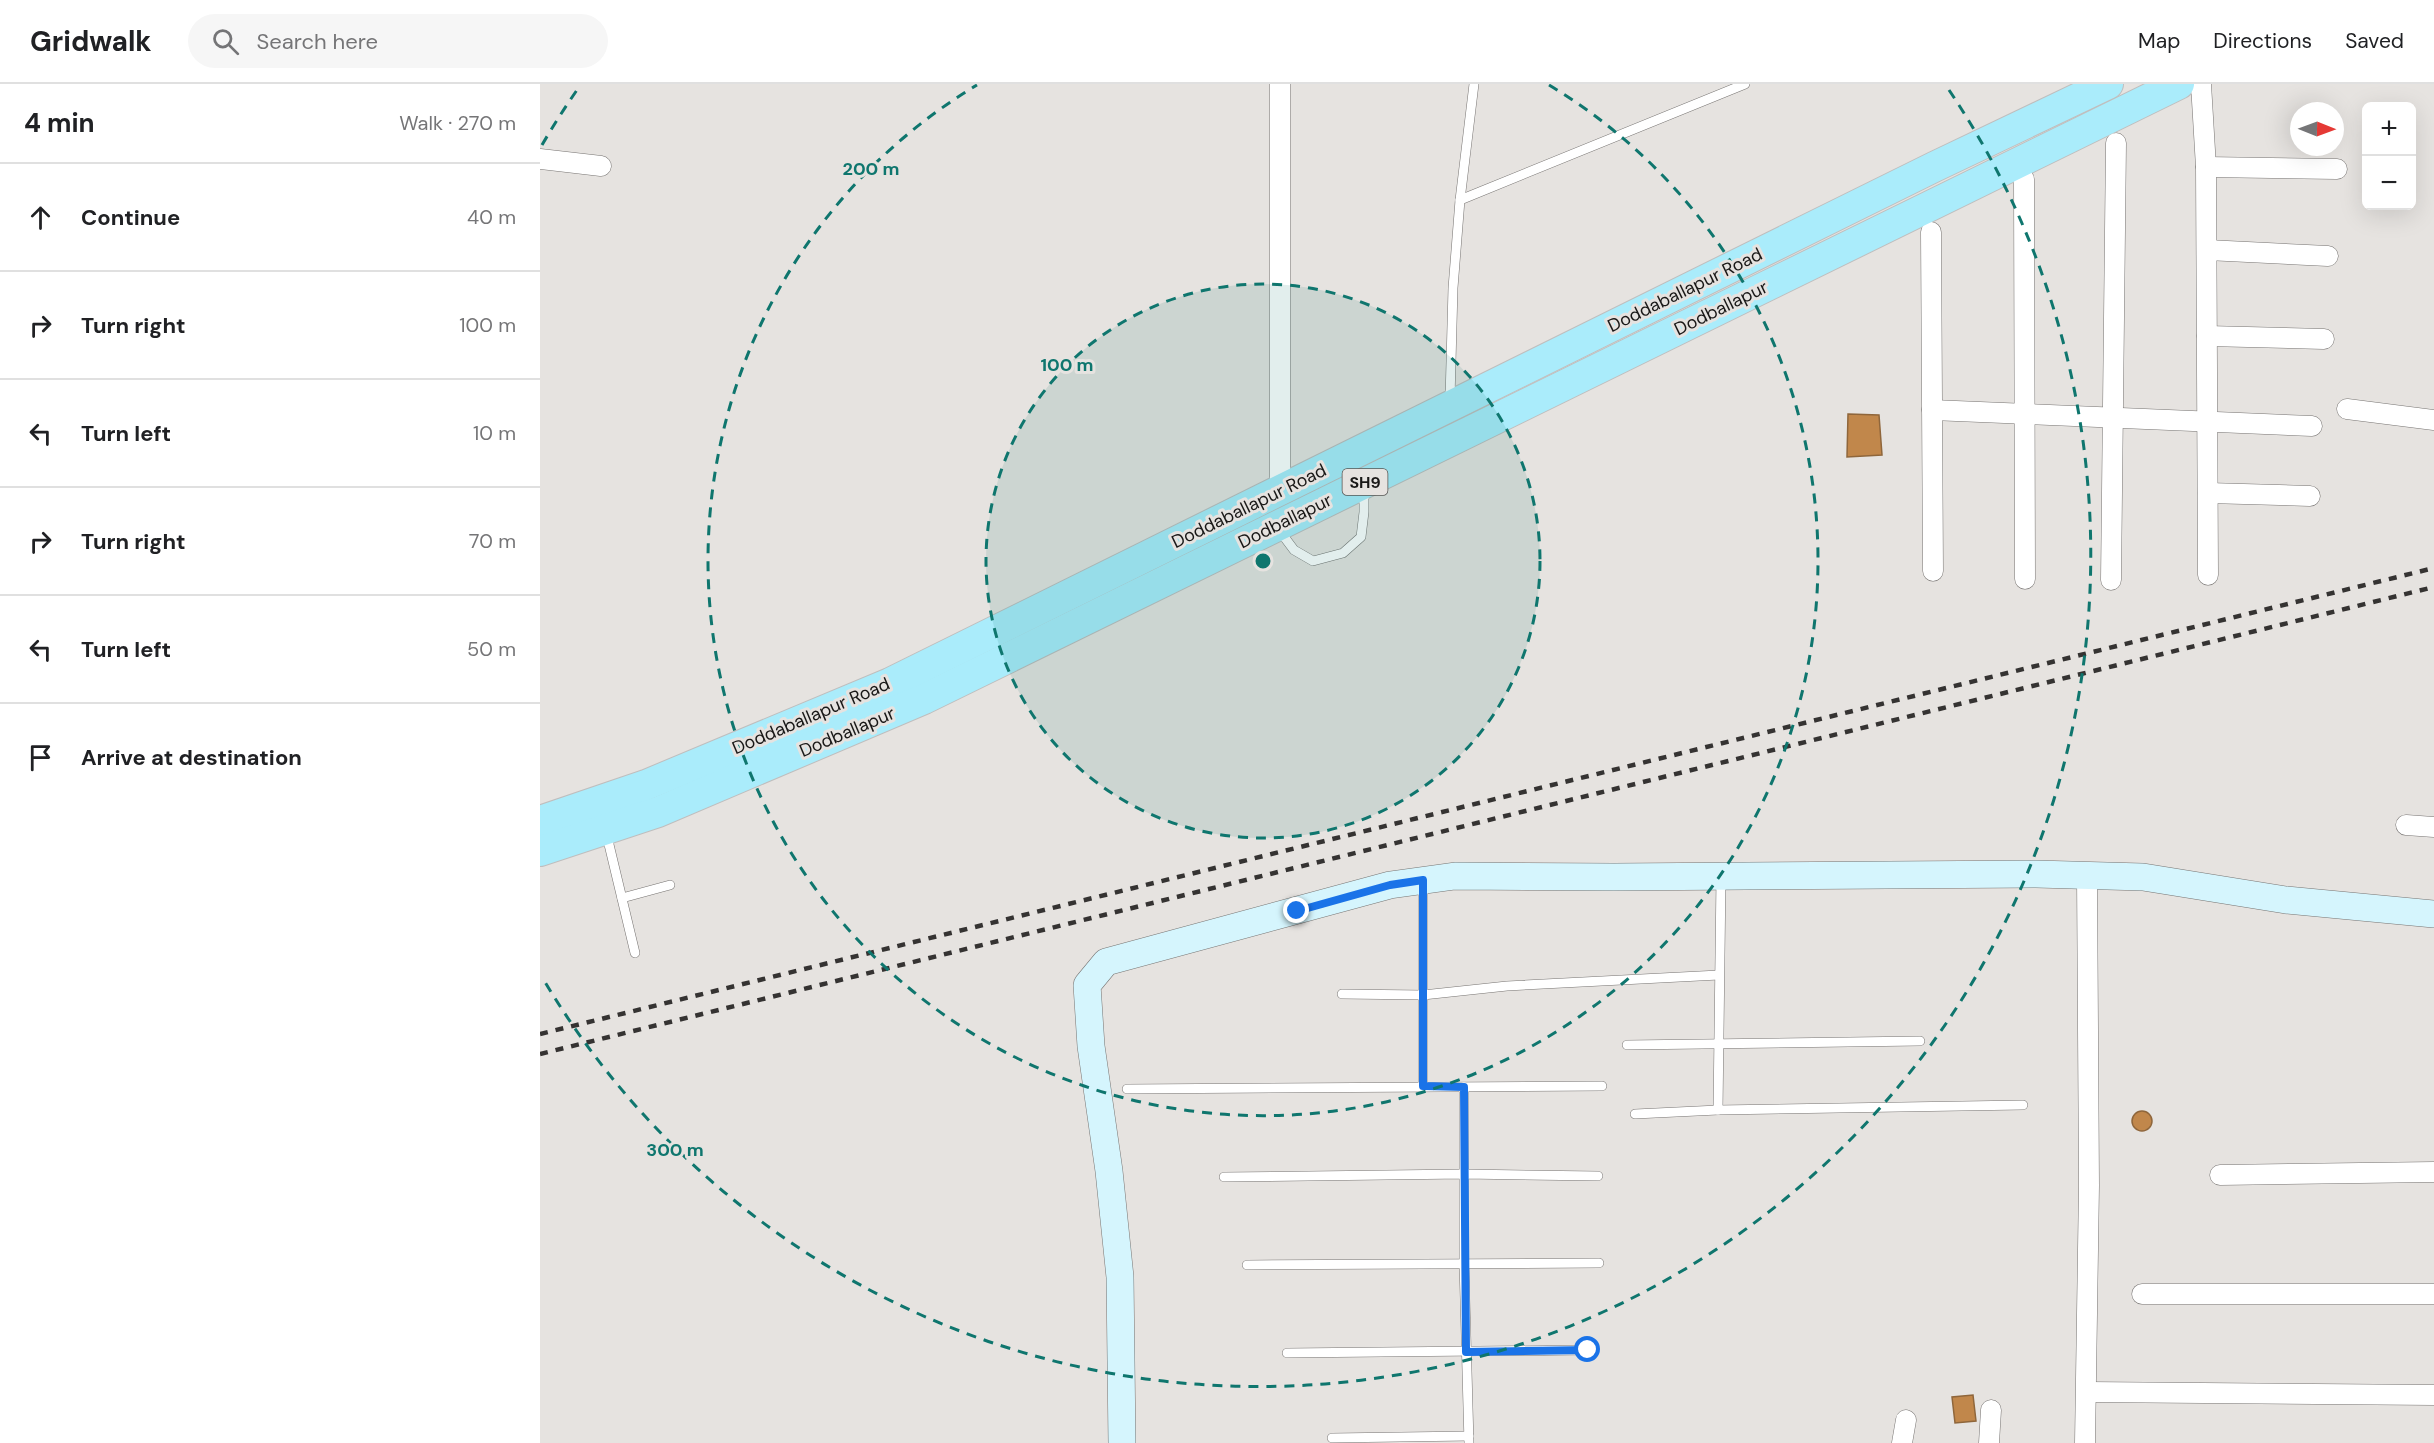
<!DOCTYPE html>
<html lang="en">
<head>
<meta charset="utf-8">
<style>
	:root { --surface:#fff; --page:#f6f6f6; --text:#202124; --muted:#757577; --line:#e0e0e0 }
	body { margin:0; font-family:"DM Sans",sans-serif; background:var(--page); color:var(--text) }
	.controls { position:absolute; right:18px; top:18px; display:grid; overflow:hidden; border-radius:9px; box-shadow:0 6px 24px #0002 }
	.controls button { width:54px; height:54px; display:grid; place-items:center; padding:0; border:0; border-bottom:2px solid var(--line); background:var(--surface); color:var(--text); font:30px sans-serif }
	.compass { position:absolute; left:1750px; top:18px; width:54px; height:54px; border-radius:50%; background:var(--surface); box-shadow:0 6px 24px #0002; rotate:91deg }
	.stop { position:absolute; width:18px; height:18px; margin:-14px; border:4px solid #1a73e8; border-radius:50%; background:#fff }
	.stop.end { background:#1a73e8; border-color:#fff; box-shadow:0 2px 6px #0008 }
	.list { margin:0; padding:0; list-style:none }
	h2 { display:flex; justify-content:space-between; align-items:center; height:78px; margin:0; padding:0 24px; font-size:26px }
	h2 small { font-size:20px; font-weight:400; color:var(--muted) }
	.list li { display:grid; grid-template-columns:39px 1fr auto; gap:18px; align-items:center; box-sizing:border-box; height:108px; padding:0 24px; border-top:2px solid var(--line) }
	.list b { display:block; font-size:22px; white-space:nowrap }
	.list em { font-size:20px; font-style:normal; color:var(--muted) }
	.icon { flex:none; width:33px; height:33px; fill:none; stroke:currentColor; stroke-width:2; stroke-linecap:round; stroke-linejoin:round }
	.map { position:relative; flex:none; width:1894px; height:1359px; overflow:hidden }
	header { display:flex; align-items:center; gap:36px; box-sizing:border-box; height:84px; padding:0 30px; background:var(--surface); border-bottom:2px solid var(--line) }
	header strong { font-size:28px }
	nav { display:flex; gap:33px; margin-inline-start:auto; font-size:21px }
	.search { width:420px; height:54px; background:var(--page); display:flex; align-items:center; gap:15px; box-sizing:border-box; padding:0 21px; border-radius:33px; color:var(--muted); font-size:22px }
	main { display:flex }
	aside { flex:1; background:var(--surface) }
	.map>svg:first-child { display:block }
	.water { fill:#c1874b; stroke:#8f663b; stroke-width:1.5 }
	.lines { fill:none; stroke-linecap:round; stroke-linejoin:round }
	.lane-casing { stroke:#777472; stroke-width:10 }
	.street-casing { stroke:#777472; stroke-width:21 }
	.secondary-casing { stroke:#777472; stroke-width:28 }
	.primary-casing { stroke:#bfbebe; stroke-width:32 }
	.lane { stroke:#fff; stroke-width:9 }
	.street { stroke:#fff; stroke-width:20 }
	.secondary { stroke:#d5f5fd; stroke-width:27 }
	.primary { stroke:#aaecfb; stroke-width:30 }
	.rail { stroke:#353332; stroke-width:4.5; stroke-dasharray:8 8; stroke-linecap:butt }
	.route { stroke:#1a73e8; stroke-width:8 }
	.ring { fill:none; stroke:#0f766e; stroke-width:3; stroke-dasharray:10 8 }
	.labels { text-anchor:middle; stroke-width:6; stroke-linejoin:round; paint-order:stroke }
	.shield { fill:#e6e3e0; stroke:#565553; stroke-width:1.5 }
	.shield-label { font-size:16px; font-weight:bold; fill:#191817 }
	.street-label { font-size:18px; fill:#191817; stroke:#e6e3e0 }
	.centre { fill:#0f766e; stroke:#e6e3e0; stroke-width:3 }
	.ring-label { font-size:18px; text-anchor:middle; font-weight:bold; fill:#0f766e; stroke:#e6e3e0; stroke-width:6; stroke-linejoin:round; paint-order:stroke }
</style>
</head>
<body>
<header>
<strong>Gridwalk</strong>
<div class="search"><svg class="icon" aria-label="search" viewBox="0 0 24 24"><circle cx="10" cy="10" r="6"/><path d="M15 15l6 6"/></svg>Search here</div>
<nav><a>Map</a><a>Directions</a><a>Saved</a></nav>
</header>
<main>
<aside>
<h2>4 min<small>Walk · 270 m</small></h2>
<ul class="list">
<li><svg class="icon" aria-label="ahead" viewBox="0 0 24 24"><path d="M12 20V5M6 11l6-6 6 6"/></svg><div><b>Continue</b></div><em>40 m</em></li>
<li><svg class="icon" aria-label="right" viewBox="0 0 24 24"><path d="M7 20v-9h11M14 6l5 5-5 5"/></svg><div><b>Turn right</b></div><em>100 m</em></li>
<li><svg class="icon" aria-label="left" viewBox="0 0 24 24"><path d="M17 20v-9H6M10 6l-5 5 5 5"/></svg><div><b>Turn left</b></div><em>10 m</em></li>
<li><svg class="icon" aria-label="right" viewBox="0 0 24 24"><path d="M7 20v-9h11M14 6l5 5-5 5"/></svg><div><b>Turn right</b></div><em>70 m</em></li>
<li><svg class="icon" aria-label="left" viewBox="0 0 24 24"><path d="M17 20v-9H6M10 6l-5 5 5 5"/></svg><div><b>Turn left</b></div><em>50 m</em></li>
<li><svg class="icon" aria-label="arrive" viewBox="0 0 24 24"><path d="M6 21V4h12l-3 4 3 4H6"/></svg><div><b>Arrive at destination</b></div></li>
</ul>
</aside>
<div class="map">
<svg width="1894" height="1359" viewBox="0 0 1894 1359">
	<rect width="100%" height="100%" fill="#e6e3e0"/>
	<g class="water">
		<polygon points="1308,330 1339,331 1342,371 1307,373"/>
		<circle cx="1602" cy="1037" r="10"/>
		<polygon points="1433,1311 1436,1337 1415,1339 1412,1313"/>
	</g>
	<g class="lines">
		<g class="lane-casing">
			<g id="lane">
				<polyline points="920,116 1205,0"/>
				<polyline points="910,315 913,204 920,116 934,0"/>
				<polyline points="739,446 754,466 773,477 803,469 821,453 824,428 824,404"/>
				<polyline points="66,748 95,869"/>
				<polyline points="883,798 883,1002"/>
				<polyline points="82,814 130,801"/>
				<polyline points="802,910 883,911 967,902 1179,891"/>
				<polyline points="1087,961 1380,957"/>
				<polyline points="924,1003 924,1179 929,1359"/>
				<polyline points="587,1005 1062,1002"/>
				<polyline points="1178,1026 1181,794"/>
				<polyline points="1095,1030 1178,1026 1483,1021"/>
				<polyline points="684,1093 924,1090 1058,1092"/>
				<polyline points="707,1181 1059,1179"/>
				<polyline points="747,1269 1048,1266"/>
				<polyline points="792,1354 929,1352"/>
			</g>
		</g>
		<g class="street-casing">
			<g id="street">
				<polyline points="1661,0 1666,83 1668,491"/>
				<polyline points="0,75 61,82"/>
				<polyline points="1666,83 1797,85"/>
				<polyline points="1484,95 1485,495"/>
				<polyline points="1391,148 1393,487"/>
				<polyline points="1667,166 1788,172"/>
				<polyline points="1667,252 1784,255"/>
				<polyline points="1807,325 1894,336"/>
				<polyline points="1392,326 1772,342"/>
				<polyline points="740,407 740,0"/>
				<polyline points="1668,409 1770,412"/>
				<polyline points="1571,496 1576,59"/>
				<polyline points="1866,741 1894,743"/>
				<polyline points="1680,1091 1894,1088"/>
				<polyline points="1602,1210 1894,1210"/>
				<polyline points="1548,1308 1894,1311"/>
				<polyline points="1362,1359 1366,1336"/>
				<polyline points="1449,1359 1451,1326"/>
				<polyline points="1545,1359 1549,1101 1547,791"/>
			</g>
		</g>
		<g class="secondary-casing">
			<polyline id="secondary" points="582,1359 580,1193 569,1087 551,962 547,901 566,878 850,801 915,792 1074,793 1496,790 1603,793 1746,816 1894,830"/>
		</g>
		<g class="primary-casing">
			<g id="primary">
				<polyline points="0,737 106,701 350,599 1394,83 1568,0"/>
				<polyline points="0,767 118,728 384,615 1639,0"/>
			</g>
		</g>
		<use href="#lane" class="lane"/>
		<use href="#street" class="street"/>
		<use href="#secondary" class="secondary"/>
		<use href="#primary" class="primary"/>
		<g class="rail">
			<polyline points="0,950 1894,484"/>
			<polyline points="0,970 1894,503"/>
		</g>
	</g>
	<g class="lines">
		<polyline class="route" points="757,827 850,801 883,796 883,1002 924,1003 926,1268 1048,1266"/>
	</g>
	<circle cx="723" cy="477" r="277" fill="#0f766e" fill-opacity=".12"/>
	<g class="ring">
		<circle cx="723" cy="477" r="277"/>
		<path d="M1009 1A555 555 0 1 1 437 1"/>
		<path d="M2 61A832 832 0 0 1 37 6M1409 6A832 832 0 1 1 2 893"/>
	</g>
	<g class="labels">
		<rect class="shield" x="802.5" y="385" width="45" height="26" rx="4.5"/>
		<g class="shield-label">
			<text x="825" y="404">SH9</text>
		</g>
		<g class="street-label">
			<text transform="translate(1145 206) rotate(-26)" y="6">Doddaballapur Road</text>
			<text transform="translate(1181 224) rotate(-26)" y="6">Dodballapur</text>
			<text transform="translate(709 422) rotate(-26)" y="6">Doddaballapur Road</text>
			<text transform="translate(745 437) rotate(-26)" y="6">Dodballapur</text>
			<text transform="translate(271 632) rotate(-23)" y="6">Doddaballapur Road</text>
			<text transform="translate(307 648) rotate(-23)" y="6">Dodballapur</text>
		</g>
	</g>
	<circle cx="723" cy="477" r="9" class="centre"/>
	<g class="ring-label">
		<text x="331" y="91">200 m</text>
		<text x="527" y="287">100 m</text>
		<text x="135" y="1072">300 m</text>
	</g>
</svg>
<div class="controls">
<button>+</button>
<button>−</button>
</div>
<svg class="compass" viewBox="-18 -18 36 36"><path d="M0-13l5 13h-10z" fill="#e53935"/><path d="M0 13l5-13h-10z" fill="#757577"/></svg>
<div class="stop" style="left:1048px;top:1266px"></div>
<div class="stop end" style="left:757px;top:827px"></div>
</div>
</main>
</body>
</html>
